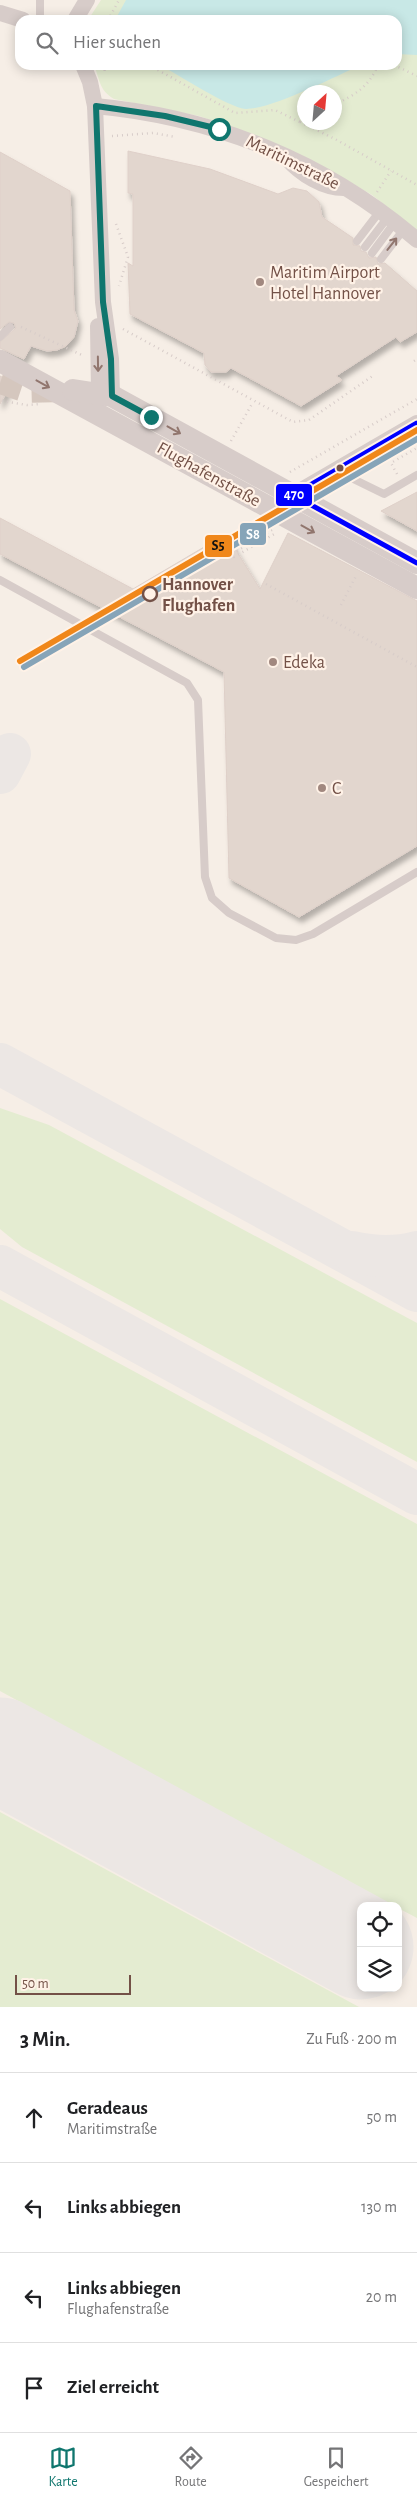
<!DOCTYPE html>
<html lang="de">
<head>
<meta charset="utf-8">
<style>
	:root { --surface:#fff; --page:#f6f6f6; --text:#202124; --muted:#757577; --line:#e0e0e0; --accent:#0f766e }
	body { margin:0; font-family:"Alegreya Sans",sans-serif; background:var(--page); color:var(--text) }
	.controls { position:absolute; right:15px; bottom:15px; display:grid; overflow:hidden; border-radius:10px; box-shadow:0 2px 12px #0003 }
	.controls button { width:45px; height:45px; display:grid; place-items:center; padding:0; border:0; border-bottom:1px solid var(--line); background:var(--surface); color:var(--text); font:25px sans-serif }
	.compass { position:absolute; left:297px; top:85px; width:45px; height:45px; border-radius:50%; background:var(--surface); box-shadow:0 2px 12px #0003; rotate:26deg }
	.scale { position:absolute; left:15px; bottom:12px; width:116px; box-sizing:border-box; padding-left:5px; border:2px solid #735147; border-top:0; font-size:14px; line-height:18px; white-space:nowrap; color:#735147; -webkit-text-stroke:4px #fff2e7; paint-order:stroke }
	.stop { position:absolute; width:15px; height:15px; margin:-11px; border:4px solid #0f766e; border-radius:50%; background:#fff }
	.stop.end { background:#0f766e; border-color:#fff; box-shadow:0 1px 5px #0008 }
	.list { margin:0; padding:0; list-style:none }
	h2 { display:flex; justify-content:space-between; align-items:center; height:65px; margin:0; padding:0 20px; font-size:21px }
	h2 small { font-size:16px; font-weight:400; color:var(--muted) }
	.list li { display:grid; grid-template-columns:32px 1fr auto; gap:15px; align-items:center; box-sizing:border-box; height:90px; padding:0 20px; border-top:1px solid var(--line) }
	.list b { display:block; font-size:19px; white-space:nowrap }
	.list p { margin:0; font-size:16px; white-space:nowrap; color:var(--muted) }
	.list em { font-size:16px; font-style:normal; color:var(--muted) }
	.icon { flex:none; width:28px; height:28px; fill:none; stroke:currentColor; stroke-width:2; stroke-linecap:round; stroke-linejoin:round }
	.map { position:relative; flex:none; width:417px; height:2007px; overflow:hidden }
	.search { position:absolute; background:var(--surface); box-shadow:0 2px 12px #0003; left:15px; right:15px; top:15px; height:55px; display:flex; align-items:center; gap:12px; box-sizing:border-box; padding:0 18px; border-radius:15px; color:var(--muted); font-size:19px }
	.sheet { height:425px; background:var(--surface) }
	nav { display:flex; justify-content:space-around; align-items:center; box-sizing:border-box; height:70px; border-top:1px solid var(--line); background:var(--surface); font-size:14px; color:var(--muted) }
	nav a { display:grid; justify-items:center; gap:2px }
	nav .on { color:var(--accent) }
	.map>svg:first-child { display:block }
	.green { fill:#e4ecd1; fill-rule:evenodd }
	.water { fill:#c8e8e6 }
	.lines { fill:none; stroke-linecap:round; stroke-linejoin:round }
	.taxiway { stroke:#ece7e4; stroke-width:42 }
	.runway { stroke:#ece7e4; stroke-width:105 }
	.building { fill:#e2d6ce; stroke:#dfd0c9; filter:url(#shadow) }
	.secondary-tunnel { stroke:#d5c7be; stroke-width:22; stroke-dasharray:22 11; stroke-linecap:butt }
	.path { stroke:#d7ccc9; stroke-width:2.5; stroke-dasharray:1 4; stroke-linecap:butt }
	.service { stroke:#d7ccc9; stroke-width:8 }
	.minor { stroke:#d7ccc9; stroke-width:16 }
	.secondary { stroke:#d7ccc9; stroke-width:22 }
	.bus-1-casing { stroke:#fff2e7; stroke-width:9 }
	.bus-1 { stroke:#00f; stroke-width:5 }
	.rail-1-casing { stroke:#fff2e7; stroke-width:10 }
	.rail-2-casing { stroke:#fff2e7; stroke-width:10 }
	.rail-1 { stroke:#f0871a; stroke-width:6 }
	.rail-2 { stroke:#86a4b8; stroke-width:6 }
	.oneway { stroke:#91766e }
	.route { stroke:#0f766e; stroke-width:6 }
	.poi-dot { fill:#a1887f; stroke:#fff2e7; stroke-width:2 }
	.bus-dot { fill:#735147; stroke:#fff2e7; stroke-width:2 }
	.stop-dot { fill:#fff2e7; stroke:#735147; stroke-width:2.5 }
	.labels { text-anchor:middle; stroke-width:4.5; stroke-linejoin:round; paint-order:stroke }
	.street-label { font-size:18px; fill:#735147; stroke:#fff2e7 }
	.poi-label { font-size:18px; fill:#735147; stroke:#fff2e7; text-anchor:start }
	.stop-label { font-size:18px; font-weight:bold; fill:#735147; stroke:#fff2e7; text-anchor:start }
	.line-badge { stroke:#fff2e7; stroke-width:2 }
	.badge-label { font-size:14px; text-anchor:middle; font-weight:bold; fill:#fff }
	.pale-badge-label { font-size:14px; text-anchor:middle; font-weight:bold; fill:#111 }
</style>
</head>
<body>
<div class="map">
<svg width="417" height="2007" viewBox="0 0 417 2007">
	<defs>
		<filter id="shadow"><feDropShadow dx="3" dy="5.5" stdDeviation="2.5" flood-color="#0004"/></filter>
	</defs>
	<rect width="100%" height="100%" fill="#f6eee6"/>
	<g class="green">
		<path d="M101 0H417V230L372 195 338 175 237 129 199 116 114 99C99 90 100 80 94 65H397V20H88ZM304 92H334V122H304Z"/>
		<polygon points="0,1108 49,1125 417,1323 417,1462 22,1247 0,1229"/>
		<polygon points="0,1299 417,1524 417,1918 398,1908 398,1906 394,1906 0,1691"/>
		<polygon points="0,1812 359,2007 0,2007"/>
	</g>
	<g class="water">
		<polygon points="126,0 417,0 417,55 397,54 397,20 115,20"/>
		<path d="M160 65H361C334 77 272 109 246 109 229 108 177 74 160 65Z"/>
	</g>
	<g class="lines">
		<g class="taxiway">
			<polyline points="0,773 10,754"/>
			<polyline points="0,1064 417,1291"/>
			<path d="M352 1252C375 1257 395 1258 417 1252"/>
			<polyline points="0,1266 417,1494"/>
		</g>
		<polyline class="runway" points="0,1750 361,1947"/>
	</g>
	<g class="building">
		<polygon points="128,151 210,169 278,194 293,188 307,191 319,202 322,217 353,238 353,245 360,246 361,251 366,252 369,258 376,257 378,264 385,263 417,291 417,332 400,342 396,337 336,376 342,380 301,406 231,368 226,372 211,372 205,365 204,353 130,314 128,263 133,266 133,194 128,193"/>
		<polygon points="0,152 70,191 74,310 78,321 74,337 66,346 57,350 47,351 31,346 24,359 0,348 0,342 16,328 14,323 9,322 0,329"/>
		<polygon points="0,376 12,382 0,404"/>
		<polygon points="417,492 417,531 381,511"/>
		<polygon points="0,518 133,589 226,534 260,589 288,533 417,601 417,846 299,917 229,878 224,672 0,554"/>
	</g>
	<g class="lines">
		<polyline class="secondary-tunnel" points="0,383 27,392 62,391"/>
		<g class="path">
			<polyline points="108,20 119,0"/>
			<polyline points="104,65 105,73"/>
			<polyline points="149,65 235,113 275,110 300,122 304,120"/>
			<polyline points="394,65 417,76"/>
			<path d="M334 105C356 94 368 88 378 65"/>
			<polyline points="300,122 335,139 417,185"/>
			<polyline points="112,136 153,133 176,137"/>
			<polyline points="377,192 391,171"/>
			<polyline points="116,224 128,257 119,286"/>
			<polyline points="21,327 84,356"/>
			<polyline points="123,329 293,422 309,420 374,375"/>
			<polyline points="414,361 417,359"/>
			<polyline points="2,401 27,405 40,404"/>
			<polyline points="231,441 253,402"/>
			<polyline points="290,472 417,399"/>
			<polyline points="397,474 391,463 417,448"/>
			<polyline points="272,530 232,554 234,557 276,533"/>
			<polyline points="266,584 417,667"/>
			<polyline points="341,605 356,576"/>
		</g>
		<g class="service">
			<polyline points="40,0 40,20"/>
			<path d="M283 160C298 177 322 193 346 192"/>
			<polyline points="357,241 380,211"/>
			<polyline points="365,247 388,217"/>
			<polyline points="372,253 395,222"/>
			<polyline points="381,259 404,229"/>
			<polyline points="0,337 10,327"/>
			<polyline points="337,471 384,494 417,475"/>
			<polyline points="0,580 187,683 198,700 205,877 212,898 229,913 276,938 296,940 313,934 417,872"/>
		</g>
		<g class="minor">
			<polyline points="0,13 23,20"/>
			<polyline points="75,20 87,0"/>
			<polyline points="83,65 90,82 95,106 103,302 111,359 112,396"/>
			<path d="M95 106C215 117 326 162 417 240"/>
			<polyline points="98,326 99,392"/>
			<polyline points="293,495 417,423"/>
		</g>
		<g class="secondary">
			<polyline points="0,361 417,588"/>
			<polyline points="73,390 112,396 417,563"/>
		</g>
		<g class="bus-1-casing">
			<polyline id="bus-1" points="417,423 293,495 417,563"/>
		</g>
		<use href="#bus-1" class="bus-1"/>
		<g class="rail-1-casing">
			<polyline id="rail-1" points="20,661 417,430"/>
		</g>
		<g class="rail-2-casing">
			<polyline id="rail-2" points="24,667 417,439"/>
		</g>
		<use href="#rail-1" class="rail-1"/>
		<use href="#rail-2" class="rail-2"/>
	</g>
	<defs><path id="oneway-shaft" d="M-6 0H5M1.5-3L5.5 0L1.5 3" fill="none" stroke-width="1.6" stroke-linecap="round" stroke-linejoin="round" transform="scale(1.25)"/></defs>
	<g class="oneway">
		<use href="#oneway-shaft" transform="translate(392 244) rotate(-52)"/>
		<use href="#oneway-shaft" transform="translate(98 364) rotate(89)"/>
		<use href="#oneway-shaft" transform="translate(43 384) rotate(29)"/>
		<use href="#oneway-shaft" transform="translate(174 430) rotate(29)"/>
		<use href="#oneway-shaft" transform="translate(308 529) rotate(29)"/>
	</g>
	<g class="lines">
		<polyline class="route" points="151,417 112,396 111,359 103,302 96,106 165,116 219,129"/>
	</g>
	<g class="poi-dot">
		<circle cx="260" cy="282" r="5"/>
		<circle cx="273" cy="662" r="5"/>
		<circle cx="322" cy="788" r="5"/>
	</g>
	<circle class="bus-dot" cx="340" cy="468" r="4.5"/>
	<circle class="stop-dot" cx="150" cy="594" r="7"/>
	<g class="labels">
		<g class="street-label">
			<text transform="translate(293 162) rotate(26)" y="6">Maritimstraße</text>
			<text transform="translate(209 474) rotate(29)" y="6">Flughafenstraße</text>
		</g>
		<g class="poi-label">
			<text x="270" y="278">Maritim Airport<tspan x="270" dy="21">Hotel Hannover</tspan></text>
			<text x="283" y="668">Edeka</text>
			<text x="332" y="794">C</text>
		</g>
		<g class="stop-label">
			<text x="162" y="590">Hannover<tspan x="162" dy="21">Flughafen</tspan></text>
		</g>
	</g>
	<g class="line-badge">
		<rect x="275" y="483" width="38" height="24" rx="5" fill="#00f"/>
		<rect x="239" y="522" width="28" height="24" rx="5" fill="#86a4b8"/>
		<rect x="204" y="534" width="29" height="24" rx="5" fill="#f0871a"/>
	</g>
	<g class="badge-label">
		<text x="294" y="499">470</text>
		<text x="253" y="539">S8</text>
	</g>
	<g class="pale-badge-label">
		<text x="218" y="550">S5</text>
	</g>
</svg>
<div class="controls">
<button><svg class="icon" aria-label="locate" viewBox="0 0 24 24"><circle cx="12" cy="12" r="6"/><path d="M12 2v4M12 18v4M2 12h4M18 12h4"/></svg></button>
<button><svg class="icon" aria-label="layers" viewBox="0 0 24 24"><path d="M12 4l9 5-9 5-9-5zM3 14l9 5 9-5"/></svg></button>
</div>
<svg class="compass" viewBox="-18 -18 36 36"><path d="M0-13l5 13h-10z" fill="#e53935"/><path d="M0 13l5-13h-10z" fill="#757577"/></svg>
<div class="scale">50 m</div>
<div class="stop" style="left:219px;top:129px"></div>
<div class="stop end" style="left:151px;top:417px"></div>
<div class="search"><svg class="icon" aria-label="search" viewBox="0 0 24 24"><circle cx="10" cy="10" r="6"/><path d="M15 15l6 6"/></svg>Hier suchen</div>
</div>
<section class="sheet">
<h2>3 Min.<small>Zu Fuß · 200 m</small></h2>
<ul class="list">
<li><svg class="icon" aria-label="ahead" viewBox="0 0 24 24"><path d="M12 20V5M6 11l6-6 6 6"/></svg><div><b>Geradeaus</b><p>Maritimstraße</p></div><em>50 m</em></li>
<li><svg class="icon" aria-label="left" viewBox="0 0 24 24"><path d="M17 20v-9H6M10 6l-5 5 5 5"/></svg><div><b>Links abbiegen</b></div><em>130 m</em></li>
<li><svg class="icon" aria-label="left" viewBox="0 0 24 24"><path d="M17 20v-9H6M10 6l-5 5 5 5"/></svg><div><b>Links abbiegen</b><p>Flughafenstraße</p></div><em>20 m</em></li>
<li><svg class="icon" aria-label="arrive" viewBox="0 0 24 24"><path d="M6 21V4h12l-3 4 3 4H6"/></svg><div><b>Ziel erreicht</b></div></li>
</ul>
</section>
<nav>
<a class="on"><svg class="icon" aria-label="map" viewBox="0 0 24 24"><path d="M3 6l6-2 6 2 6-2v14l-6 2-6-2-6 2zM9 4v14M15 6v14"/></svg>Karte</a>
<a><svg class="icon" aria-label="directions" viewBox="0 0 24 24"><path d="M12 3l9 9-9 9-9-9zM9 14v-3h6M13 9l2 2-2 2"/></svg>Route</a>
<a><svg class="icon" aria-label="saved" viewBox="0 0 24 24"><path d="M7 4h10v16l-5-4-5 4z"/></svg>Gespeichert</a>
</nav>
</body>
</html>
